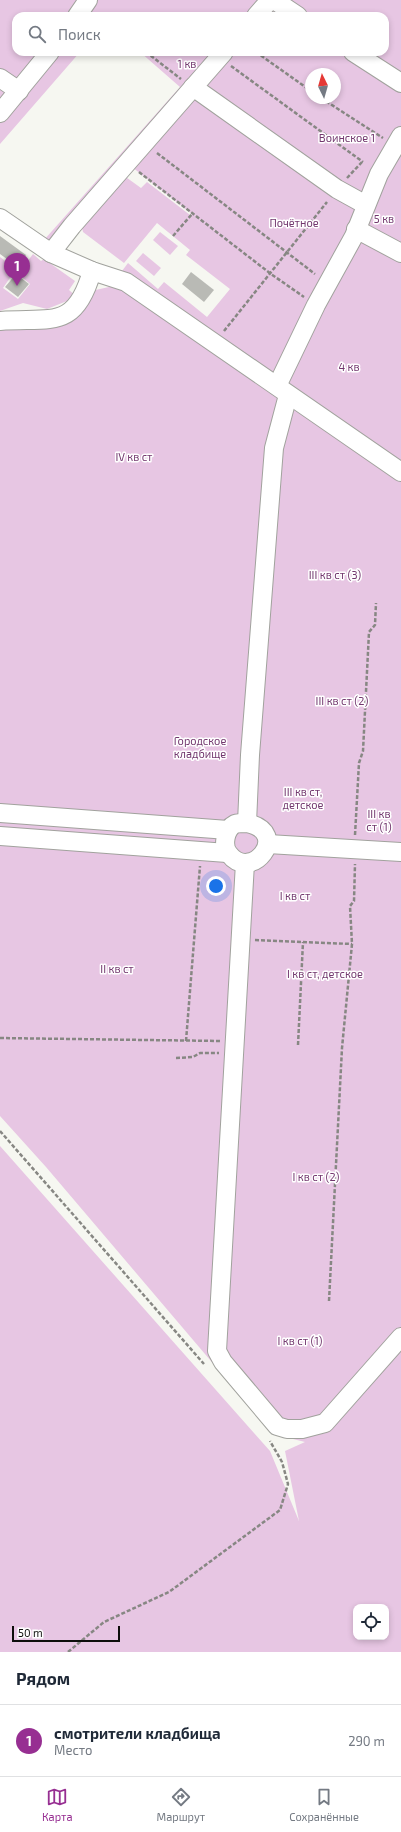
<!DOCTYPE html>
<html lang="ru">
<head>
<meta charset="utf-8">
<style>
	:root { --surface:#fff; --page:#f6f6f7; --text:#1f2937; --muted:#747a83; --line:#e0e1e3; --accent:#972f92 }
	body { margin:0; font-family:"Exo 2",sans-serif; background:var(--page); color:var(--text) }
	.controls { position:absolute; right:12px; bottom:12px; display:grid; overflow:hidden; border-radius:8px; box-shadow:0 2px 6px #0003 }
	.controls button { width:36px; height:36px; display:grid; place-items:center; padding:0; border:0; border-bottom:1px solid var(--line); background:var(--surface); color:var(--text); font:20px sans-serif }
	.compass { position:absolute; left:305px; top:68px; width:36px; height:36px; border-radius:50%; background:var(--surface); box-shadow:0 2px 6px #0003; rotate:355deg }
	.scale { position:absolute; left:12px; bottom:10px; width:108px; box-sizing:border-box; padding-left:4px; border:2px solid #0d0d0b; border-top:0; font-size:11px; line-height:14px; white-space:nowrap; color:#0d0d0b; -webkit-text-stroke:3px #fff; paint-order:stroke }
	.you { position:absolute; left:216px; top:886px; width:14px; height:14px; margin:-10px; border:3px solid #fff; border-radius:50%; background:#1a73e8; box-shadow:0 0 0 6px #1a73e833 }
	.badge { display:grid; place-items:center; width:26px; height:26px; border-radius:50%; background:var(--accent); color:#fff; font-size:13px; font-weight:700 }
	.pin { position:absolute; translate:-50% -33px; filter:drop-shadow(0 1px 2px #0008) }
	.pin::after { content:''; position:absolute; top:21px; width:14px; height:12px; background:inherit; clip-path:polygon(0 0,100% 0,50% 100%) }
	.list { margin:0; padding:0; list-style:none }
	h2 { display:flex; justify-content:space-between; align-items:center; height:52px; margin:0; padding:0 16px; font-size:17px }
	h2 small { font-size:13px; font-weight:400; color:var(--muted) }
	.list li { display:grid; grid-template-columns:26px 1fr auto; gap:12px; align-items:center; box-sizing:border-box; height:72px; padding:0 16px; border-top:1px solid var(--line) }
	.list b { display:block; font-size:15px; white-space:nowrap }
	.list p { margin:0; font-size:13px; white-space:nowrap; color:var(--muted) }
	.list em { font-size:13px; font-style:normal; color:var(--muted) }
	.icon { flex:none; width:22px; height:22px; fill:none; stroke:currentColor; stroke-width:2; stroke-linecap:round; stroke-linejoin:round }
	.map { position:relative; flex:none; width:401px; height:1652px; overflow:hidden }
	.search { position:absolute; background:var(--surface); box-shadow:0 2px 6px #0003; left:12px; right:12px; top:12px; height:44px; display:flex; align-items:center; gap:10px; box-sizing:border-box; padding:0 14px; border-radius:12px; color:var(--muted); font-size:15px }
	.sheet { height:124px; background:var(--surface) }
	nav { display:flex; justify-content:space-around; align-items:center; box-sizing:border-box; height:56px; border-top:1px solid var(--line); background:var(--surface); font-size:11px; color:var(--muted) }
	nav a { display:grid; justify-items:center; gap:2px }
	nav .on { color:var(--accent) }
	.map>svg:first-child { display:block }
	.green { fill:#e7c6e3; fill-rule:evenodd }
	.building { fill:#b9bab5 }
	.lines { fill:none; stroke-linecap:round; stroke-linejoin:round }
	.minor-casing { stroke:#a1a29d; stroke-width:20 }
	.path { stroke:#878783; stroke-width:2.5; stroke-dasharray:4 2; stroke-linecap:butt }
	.minor { stroke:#fff; stroke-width:18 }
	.labels { text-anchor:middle; stroke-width:3; stroke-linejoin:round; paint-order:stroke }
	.park-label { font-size:11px; fill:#72376e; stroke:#fff }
</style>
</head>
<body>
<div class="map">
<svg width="401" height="1652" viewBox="0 0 401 1652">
	<rect width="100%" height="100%" fill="#f6f7f1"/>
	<g class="green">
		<path d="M0 0H401V1652H0V1146L270 1451 299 1521 285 1451 305 1442 273 1434 46 1167 0 1116V325H31L91 291 109 287H122L130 277 122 271 128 263 158 289 164 282 207 317 230 289 186 255 190 250 157 223 124 263 83 232 82 227 123 175 141 188 147 182 190 215 192 214 123 160 47 243 44 240 180 87 140 52H385V16H16V52H80L0 144ZM311 74H335V98H311ZM356 1607H386V1637H356Z"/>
		<polygon points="160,232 178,246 170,255 153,240"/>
		<polygon points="143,253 161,268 154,276 136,261"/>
		<polygon points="33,254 41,261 44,259 75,281 69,290 77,297 47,309 23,303 0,311 0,257 16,269 3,288 18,299 30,284 18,274"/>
	</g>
	<g class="building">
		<polygon points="0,236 26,255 18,267 0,254"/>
		<polygon points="191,272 214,290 204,302 182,284"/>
		<polygon points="16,274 29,284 18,297 5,287"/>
	</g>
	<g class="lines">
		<g class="minor-casing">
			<g id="minor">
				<polyline points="274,0 298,16"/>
				<polyline points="77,16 88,0"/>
				<polyline points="256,16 270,0"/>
				<polyline points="353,52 401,83"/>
				<polyline points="0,78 19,91"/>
				<polyline points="193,87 337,189 366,205"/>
				<polyline points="0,113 50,52"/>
				<polyline points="0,218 51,253 92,271 126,282 401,472"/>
				<polyline points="356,229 401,253"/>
				<polyline points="51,253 72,226 224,52"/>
				<path d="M0 321C51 317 75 331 92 271"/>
				<polyline points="277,386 316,305 354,236 379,174 401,136"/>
				<polyline points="0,813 228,830"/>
				<polyline points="247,823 250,755 274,448 288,395"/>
				<path d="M247 823C292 833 251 883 229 854 222 846 225 829 235 824 238 823 243 823 247 823Z"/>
				<polyline points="0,836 227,853"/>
				<polyline points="268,844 401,852"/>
				<polyline points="245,863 217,1351 223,1362 277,1426 287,1429 302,1429 325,1423 401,1337"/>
			</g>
		</g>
		<g class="path">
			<polyline points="146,52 181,79"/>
			<polyline points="256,52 311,91"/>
			<polyline points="231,66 363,162"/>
			<polyline points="321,98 383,138"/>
			<polyline points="157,153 315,274"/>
			<polyline points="139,172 271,274 304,297"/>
			<polyline points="347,178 362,162"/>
			<polyline points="173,236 192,214"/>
			<polyline points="224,331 327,202"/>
			<polyline points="355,835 359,763 363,751 369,632 375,625 376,603"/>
			<polyline points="255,940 352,944"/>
			<polyline points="0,1038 220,1041"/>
			<polyline points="186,1041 200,866"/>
			<polyline points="298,1045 303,942"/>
			<polyline points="176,1058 193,1057 200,1053 219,1053"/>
			<polyline points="0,1131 204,1364"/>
			<polyline points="329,1301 342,1048 352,944 350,906 354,901 355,864"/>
			<polyline points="68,1652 104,1622 169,1592 280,1510 288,1484 282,1462 270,1441"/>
		</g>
		<use href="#minor" class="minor"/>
	</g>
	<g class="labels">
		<g class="park-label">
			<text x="187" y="68">1 кв</text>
			<text x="347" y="142">Воинское 1</text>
			<text x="384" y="223">5 кв</text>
			<text x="294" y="227">Почётное</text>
			<text x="349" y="371">4 кв</text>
			<text x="134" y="461">IV кв ст</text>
			<text x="335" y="579">III кв ст (3)</text>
			<text x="342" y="705">III кв ст (2)</text>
			<text x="200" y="745">Городское<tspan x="200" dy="13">кладбище</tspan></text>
			<text x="303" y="796">III кв ст,<tspan x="303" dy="13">детское</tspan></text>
			<text x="379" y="818">III кв<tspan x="379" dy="13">ст (1)</tspan></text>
			<text x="295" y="900">I кв ст</text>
			<text x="117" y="973">II кв ст</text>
			<text x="325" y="978">I кв ст, детское</text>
			<text x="316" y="1181">I кв ст (2)</text>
			<text x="300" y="1345">I кв ст (1)</text>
		</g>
	</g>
</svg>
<div class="controls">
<button><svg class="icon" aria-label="locate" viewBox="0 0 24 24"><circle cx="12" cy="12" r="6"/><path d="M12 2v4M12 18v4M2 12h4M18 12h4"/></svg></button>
</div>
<svg class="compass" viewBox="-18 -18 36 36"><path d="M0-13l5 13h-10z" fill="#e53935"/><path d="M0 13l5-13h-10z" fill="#747a83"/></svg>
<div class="scale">50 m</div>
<div class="you"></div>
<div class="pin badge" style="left:17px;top:286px">1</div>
<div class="search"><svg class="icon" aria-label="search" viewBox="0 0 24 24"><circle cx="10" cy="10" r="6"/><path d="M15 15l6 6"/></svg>Поиск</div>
</div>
<section class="sheet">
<h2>Рядом<small></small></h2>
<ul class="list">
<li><span class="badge">1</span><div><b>смотрители кладбища</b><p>Место</p></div><em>290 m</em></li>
</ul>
</section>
<nav>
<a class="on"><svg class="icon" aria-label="map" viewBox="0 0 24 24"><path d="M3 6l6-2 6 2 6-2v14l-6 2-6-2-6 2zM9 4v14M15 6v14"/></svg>Карта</a>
<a><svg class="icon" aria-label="directions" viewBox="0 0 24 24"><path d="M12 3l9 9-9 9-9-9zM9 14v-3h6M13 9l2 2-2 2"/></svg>Маршрут</a>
<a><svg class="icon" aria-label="saved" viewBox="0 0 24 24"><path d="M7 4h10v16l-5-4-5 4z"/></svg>Сохранённые</a>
</nav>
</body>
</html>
